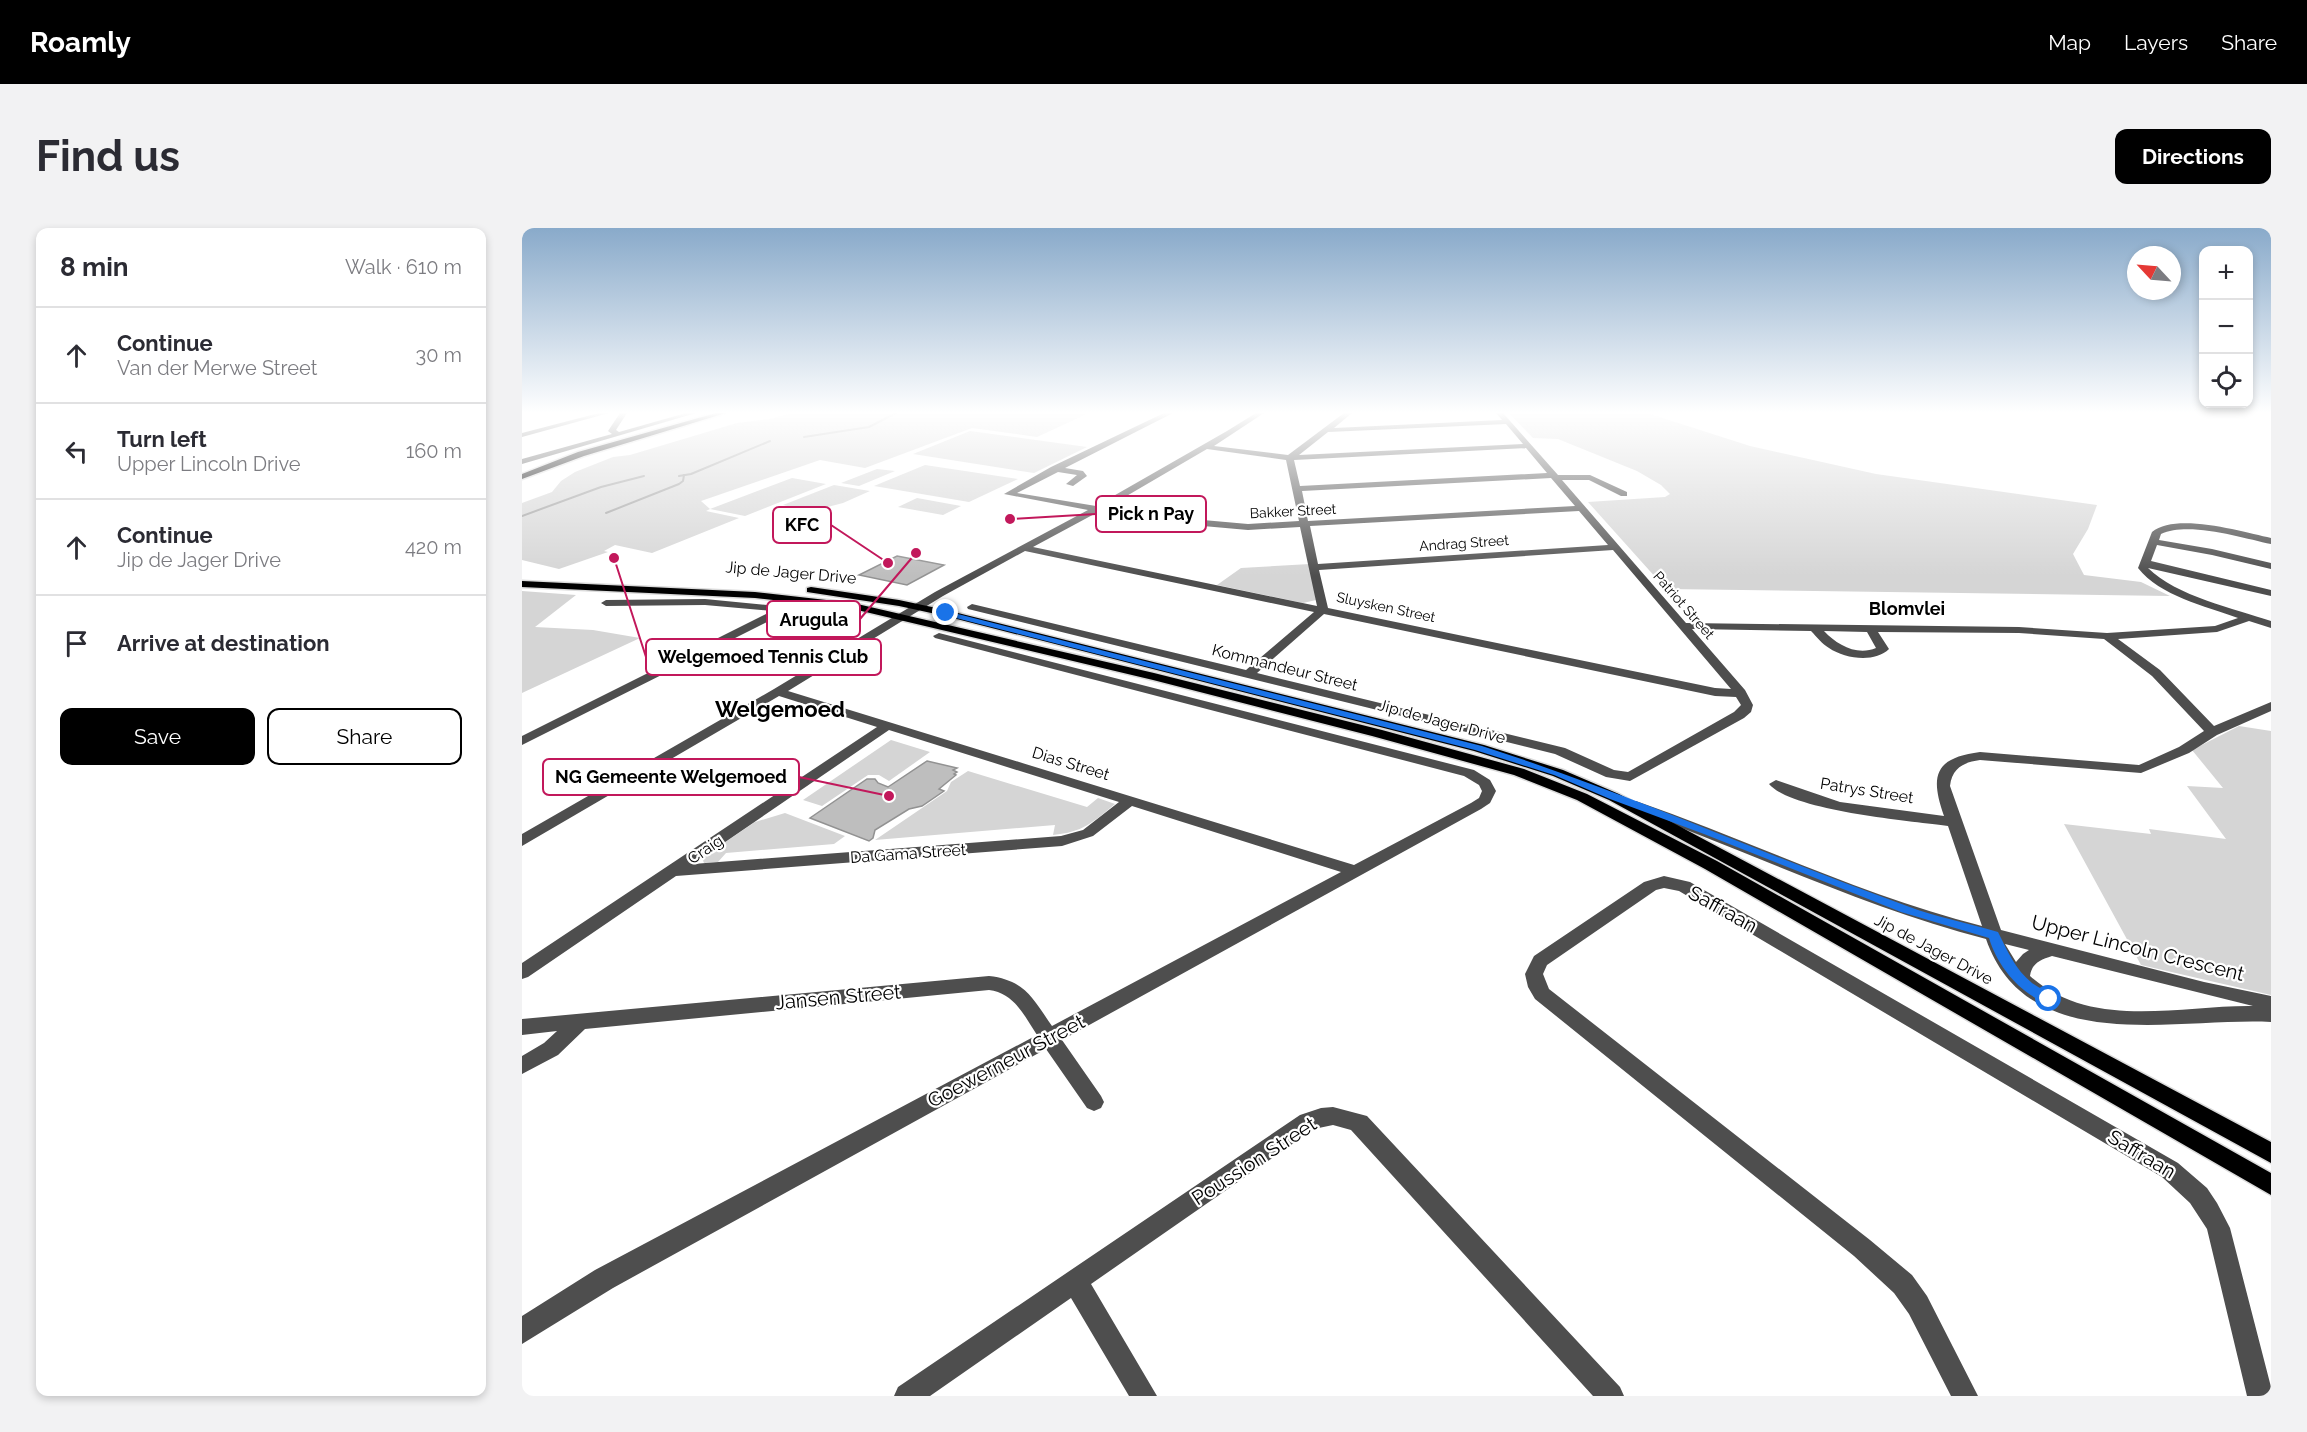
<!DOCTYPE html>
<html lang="en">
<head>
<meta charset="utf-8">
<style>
	:root { --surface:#fff; --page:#f2f2f3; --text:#2b2b33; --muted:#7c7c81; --line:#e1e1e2; --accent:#000 }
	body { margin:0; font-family:Raleway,sans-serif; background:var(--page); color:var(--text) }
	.controls { position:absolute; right:18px; top:18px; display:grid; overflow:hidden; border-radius:12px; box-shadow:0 3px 9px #0003 }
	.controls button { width:54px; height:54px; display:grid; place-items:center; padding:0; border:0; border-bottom:2px solid var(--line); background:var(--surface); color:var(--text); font:30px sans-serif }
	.compass { position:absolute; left:1605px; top:18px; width:54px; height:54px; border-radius:50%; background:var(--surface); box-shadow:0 3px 9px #0003; rotate:296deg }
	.stop { position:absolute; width:18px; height:18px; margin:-14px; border:4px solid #1a73e8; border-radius:50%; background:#fff }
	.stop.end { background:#1a73e8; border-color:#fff; box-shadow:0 2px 6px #0008 }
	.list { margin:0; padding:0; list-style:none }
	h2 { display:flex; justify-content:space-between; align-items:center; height:78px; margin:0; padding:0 24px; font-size:26px }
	h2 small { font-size:20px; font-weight:400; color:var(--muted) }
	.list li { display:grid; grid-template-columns:39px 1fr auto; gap:18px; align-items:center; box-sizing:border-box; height:96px; padding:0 24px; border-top:2px solid var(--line) }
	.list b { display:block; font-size:22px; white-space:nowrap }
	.list p { margin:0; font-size:20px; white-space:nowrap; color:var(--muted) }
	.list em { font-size:20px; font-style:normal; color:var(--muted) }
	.actions { display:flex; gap:12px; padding:18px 24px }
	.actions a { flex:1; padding:14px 0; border:2px solid var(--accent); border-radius:12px; text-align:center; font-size:21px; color:var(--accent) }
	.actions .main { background:var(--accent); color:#fff }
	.icon { flex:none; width:33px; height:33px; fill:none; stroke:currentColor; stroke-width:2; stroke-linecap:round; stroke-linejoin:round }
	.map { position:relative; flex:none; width:1749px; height:1168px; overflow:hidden; border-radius:12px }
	header { display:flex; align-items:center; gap:36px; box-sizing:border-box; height:84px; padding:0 30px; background:var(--accent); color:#fff }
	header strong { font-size:28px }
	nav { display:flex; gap:33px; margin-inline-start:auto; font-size:21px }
	.intro { display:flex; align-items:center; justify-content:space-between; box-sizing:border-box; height:144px; padding:0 36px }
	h1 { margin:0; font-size:42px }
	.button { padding:15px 27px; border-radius:12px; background:var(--accent); color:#fff; font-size:21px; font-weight:700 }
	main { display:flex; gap:36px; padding:0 36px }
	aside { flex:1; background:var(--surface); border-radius:12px; box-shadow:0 3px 9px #0003 }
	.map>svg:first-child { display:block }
	.green { fill:#d5d5d5 }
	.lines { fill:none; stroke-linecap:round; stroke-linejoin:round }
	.stream { stroke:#9c9c9c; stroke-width:2 }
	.building { fill:#bebebe; stroke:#929292; stroke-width:1.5 }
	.major-casing { stroke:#dbdbdb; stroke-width:3 }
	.minor { fill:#4e4e4e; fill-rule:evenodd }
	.major { fill:#000; fill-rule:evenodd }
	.route { fill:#1a73e8 }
	.labels { text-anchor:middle; stroke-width:4.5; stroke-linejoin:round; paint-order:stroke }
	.far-street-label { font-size:14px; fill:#000; stroke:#fff }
	.street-label { font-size:16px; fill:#000; stroke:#fff }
	.far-district-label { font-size:18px; font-weight:bold; fill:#000; stroke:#fff }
	.near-street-label { font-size:20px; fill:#000; stroke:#fff }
	.district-label { font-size:22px; font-weight:bold; fill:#000; stroke:#fff }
	.leader { fill:none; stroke:#c2185b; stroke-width:2 }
	.callout-dot { fill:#c2185b; stroke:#fff; stroke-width:2 }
	.callout { fill:#fff; stroke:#c2185b; stroke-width:2 }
	.callout-label { font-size:18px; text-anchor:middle; font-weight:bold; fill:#000 }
</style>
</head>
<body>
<header>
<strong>Roamly</strong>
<nav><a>Map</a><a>Layers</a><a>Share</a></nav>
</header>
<div class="intro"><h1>Find us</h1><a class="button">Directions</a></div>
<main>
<aside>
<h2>8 min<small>Walk · 610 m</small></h2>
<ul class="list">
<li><svg class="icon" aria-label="ahead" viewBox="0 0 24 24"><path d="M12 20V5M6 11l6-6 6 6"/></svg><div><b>Continue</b><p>Van der Merwe Street</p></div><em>30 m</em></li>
<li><svg class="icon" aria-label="left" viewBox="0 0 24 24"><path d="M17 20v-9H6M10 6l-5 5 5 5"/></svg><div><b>Turn left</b><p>Upper Lincoln Drive</p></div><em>160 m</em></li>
<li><svg class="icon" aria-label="ahead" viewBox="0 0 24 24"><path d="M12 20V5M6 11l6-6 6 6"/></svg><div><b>Continue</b><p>Jip de Jager Drive</p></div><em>420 m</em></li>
<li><svg class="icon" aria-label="arrive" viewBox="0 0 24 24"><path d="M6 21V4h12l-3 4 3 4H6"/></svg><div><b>Arrive at destination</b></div></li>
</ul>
<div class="actions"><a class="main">Save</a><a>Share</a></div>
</aside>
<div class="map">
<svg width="1749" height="1168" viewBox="0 0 1749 1168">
	<rect width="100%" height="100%" fill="#fff"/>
	<g class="green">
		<polygon points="270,185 567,185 515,209 450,200 343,240 298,232 179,273 188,281 270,250 304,256 223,288 188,281 184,283 217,290 130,325 93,317 82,323 86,324 37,341 0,332 0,275 30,264 39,253 53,244 91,229 108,227 215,195 248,191"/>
		<polygon points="987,185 1125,185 1228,218 1354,246 1575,277 1566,301 1551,326 1562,347 1619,354 1648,368 1144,361 1066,274 1143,269 1148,266 1139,257 1115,243 1036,211 1011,210"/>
		<polygon points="448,203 565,219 512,245 391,226"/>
		<polygon points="403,237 496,251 447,274 352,258"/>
		<polygon points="355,241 373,243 337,258 319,255"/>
		<polygon points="312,257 348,263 321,275 290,283 261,277"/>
		<polygon points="395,270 439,278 421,287 376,279"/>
		<polygon points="788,336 794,372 781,375 695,357 719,340"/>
		<polygon points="0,363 54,367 13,399 71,402 118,410 0,465"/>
		<polygon points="1717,498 1749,503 1749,767 1619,737 1542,596 1629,606 1627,601 1704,611 1665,558 1701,560 1670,522"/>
		<polygon points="369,512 408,524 367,553 357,547 346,547 300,578 281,572"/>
		<path d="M446 543 565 579 576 570 593 576C570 595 561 604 531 607L533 597 353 612 425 563 429 554Z"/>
		<polygon points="263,585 323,608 312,616 204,625 196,634 182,635 180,630 233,594"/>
	</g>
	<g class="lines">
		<g class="stream">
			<polyline points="282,209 347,199 374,185"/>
			<polyline points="157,248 169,246 248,213"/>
			<polyline points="84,285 157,256 161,253 162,247"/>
			<polyline points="0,288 79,259 122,248"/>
		</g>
	</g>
	<g class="building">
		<polygon points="375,328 422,337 385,357 337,347"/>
		<polygon points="405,533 435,540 431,542 435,544 432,546 434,547 417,561 422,563 400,578 387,581 353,602 351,610 347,613 288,590 345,551 353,551 356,555 366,559"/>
	</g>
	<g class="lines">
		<g class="major-casing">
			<g id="major">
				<polygon points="194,185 204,185 62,228 0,251 0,246 56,224"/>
				<polygon points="0,353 233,364 331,375 632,445 860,502 1002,541 1065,566 1195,633 1749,945 1749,967 1183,641 1055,572 992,547 850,508 631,452 331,381 233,370 0,359"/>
				<polygon points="289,359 377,372 424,382 962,517 1041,542 1097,566 1749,914 1749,935 1087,572 1031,548 952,523 423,388 377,378 285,364 285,360"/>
			</g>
		</g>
		<g class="minor">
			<polygon points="77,185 87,185 0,209 0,205"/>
			<polygon points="98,185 105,185 94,202 97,204 164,185 174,185 0,236 0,231 90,206 86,203"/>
			<path d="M642 185H651L543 240 561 243 565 248 551 258 544 256 555 247 536 244 495 265 574 278 705 203 734 185H742L692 218 766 227 822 185H830L812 200 980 192 974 185H981L1036 247H1068L1105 264V268H1099L1067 252H1040L1164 395 1497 399 1585 405 1693 398 1716 390C1683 378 1638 368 1616 340L1630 304C1654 284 1721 304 1749 310V316C1720 310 1667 293 1639 306L1637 312 1690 321 1749 335V341L1690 327 1635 317 1629 333 1749 362V368L1626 340C1654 368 1713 381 1749 393V400L1727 393 1695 404 1596 411 1638 442 1692 498 1749 474V483L1695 507 1667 525 1619 545 1458 532C1442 534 1430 540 1428 558L1479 702 1682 754 1749 768V794C1655 789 1505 830 1464 711 1340 679 1224 622 1104 579L1102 576 1104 573H1114C1229 613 1341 668 1460 698L1426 598C1389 593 1270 583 1247 556L1254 552 1318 574 1422 588C1408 548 1412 530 1458 524L1617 537 1657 519 1682 503 1630 448 1582 411 1497 405 1356 404 1367 421C1353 435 1323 431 1307 420 1300 416 1295 409 1289 403L1170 401 1223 462 1231 477 1229 484 1222 490 1108 553 1084 549 1033 526 446 381 445 379 450 376 724 442 792 384 503 323 421 368 266 463 832 637 949 575 957 570 960 563 957 557 942 548 413 410 411 408 417 405 952 542 968 552 974 563 968 575 959 581 540 812 579 868 582 874 579 880 572 883 565 880 524 821 91 1060 0 1116V1088L73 1042 515 807C502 787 492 765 467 762L63 801 36 827 0 846V828L22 815 35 803 0 807V791L467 748C503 752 511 771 530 798L819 644 610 578 571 608 540 618 154 648 6 749 0 751V735L355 499 257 468 0 618V606L252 461 413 364 566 282 482 266 529 239ZM984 196 1001 216 777 227 806 204ZM1004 220 1025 245 778 258 772 232ZM685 221 764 232 777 293 726 296 636 288 584 280ZM1029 250 1053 278 786 293 780 263ZM1057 283 1086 317 796 336 788 298ZM576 284 636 294 726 302 778 299 795 378 511 319ZM1091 322 1209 461 1193 460 806 380 797 342ZM802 386 1193 468 1214 469 1219 477 1212 484 1106 544 1092 542 1043 520 735 445ZM1302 403 1345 404 1354 420C1335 428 1315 417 1302 403ZM367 502 597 574 561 602 539 608 171 636ZM1483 716 1507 722 1501 726 1494 734ZM1530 728 1731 778C1657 777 1570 803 1508 748 1510 735 1518 732 1530 728Z"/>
			<polygon points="183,371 328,385 334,388 328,391 265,384 0,517 0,508 250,383 183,377 84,378 79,375 84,372"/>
			<polygon points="1142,648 1168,654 1656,935 1685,960 1695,975 1708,1000 1749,1159 1749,1168 1725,1168 1685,1001 1668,975 1640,949 1157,663 1142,660 1134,662 1025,737 1021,746 1027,761 1348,1012 1390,1047 1405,1068 1456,1168 1429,1168 1387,1086 1372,1065 1332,1028 1013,771 1006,759 1003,746 1012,728 1122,654"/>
			<polygon points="811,879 845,888 1098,1159 1102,1168 1071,1168 829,902 811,897 792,901 569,1056 635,1168 607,1168 549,1070 408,1168 372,1168 376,1159 778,887 799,880"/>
		</g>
		<use href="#major" class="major"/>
	</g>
	<linearGradient id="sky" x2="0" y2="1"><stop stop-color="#89aaca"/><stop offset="0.53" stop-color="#fff"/><stop offset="1" stop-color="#fff" stop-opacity="0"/></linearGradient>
	<rect width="1749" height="348" fill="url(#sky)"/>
	<path class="route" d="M424 383 960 518C1104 564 1242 627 1385 678 1414 689 1446 695 1476 704 1486 724 1493 741 1510 755 1518 761 1528 764 1533 771L1527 776C1499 767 1475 738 1467 710L1379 684 1182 606 1088 571 1032 547 953 522 422 387Z"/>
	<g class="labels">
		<g class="far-street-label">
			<text transform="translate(771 283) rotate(-3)" y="5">Bakker Street</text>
			<text transform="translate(942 315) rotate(-4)" y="5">Andrag Street</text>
			<text transform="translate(1162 377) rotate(49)" y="5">Patriot Street</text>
			<text transform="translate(864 379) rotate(12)" y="5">Sluysken Street</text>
		</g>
		<g class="street-label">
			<text transform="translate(269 344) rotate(5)" y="6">Jip de Jager Drive</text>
			<text transform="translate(763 439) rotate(14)" y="6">Kommandeur Street</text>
			<text transform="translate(920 493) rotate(15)" y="6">Jip de Jager Drive</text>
			<text transform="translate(549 535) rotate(17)" y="6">Dias Street</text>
			<text transform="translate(1345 562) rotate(9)" y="6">Patrys Street</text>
			<text transform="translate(183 621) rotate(-34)" y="6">Craig</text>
			<text transform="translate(386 625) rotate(-4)" y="6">Da Gama Street</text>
			<text transform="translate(1412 721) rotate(28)" y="6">Jip de Jager Drive</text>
		</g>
		<g class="far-district-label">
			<text x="1385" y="387">Blomvlei</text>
		</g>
		<g class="near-street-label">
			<text transform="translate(1201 681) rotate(29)" y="7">Saffraan</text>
			<text transform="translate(1616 720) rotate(14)" y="7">Upper Lincoln Crescent</text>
			<text transform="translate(316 769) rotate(-5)" y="7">Jansen Street</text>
			<text transform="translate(484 833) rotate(-28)" y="7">Goewerneur Street</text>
			<text transform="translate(1620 926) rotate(31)" y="7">Saffraan</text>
			<text transform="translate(732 933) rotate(-33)" y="7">Poussion Street</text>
		</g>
		<g class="district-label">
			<text x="258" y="489">Welgemoed</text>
		</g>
	</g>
	<path class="leader" d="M488 291L574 286M366 335L309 297M394 325L338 391M92 330L124 429M367 568L277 549"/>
	<g class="callout-dot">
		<circle cx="488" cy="291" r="6"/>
		<circle cx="366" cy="335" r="6"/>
		<circle cx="394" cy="325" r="6"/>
		<circle cx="92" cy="330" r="6"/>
		<circle cx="367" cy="568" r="6"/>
	</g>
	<g class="callout">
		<rect x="574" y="268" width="110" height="36" rx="6"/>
		<rect x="251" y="279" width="58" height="36" rx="6"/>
		<rect x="245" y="373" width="93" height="36" rx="6"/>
		<rect x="124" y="411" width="235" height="36" rx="6"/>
		<rect x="21" y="531" width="256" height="36" rx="6"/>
	</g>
	<g class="callout-label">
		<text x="629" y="292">Pick n Pay</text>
		<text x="280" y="303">KFC</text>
		<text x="292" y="398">Arugula</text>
		<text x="241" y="435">Welgemoed Tennis Club</text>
		<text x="149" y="555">NG Gemeente Welgemoed</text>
	</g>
</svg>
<div class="controls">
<button>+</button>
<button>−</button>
<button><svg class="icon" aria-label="locate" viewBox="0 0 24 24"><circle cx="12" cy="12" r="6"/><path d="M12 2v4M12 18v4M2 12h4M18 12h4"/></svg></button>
</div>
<svg class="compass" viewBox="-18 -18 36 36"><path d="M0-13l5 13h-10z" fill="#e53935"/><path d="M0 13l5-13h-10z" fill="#7c7c81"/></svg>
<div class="stop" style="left:1527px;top:771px"></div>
<div class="stop end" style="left:424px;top:385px"></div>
</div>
</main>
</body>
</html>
